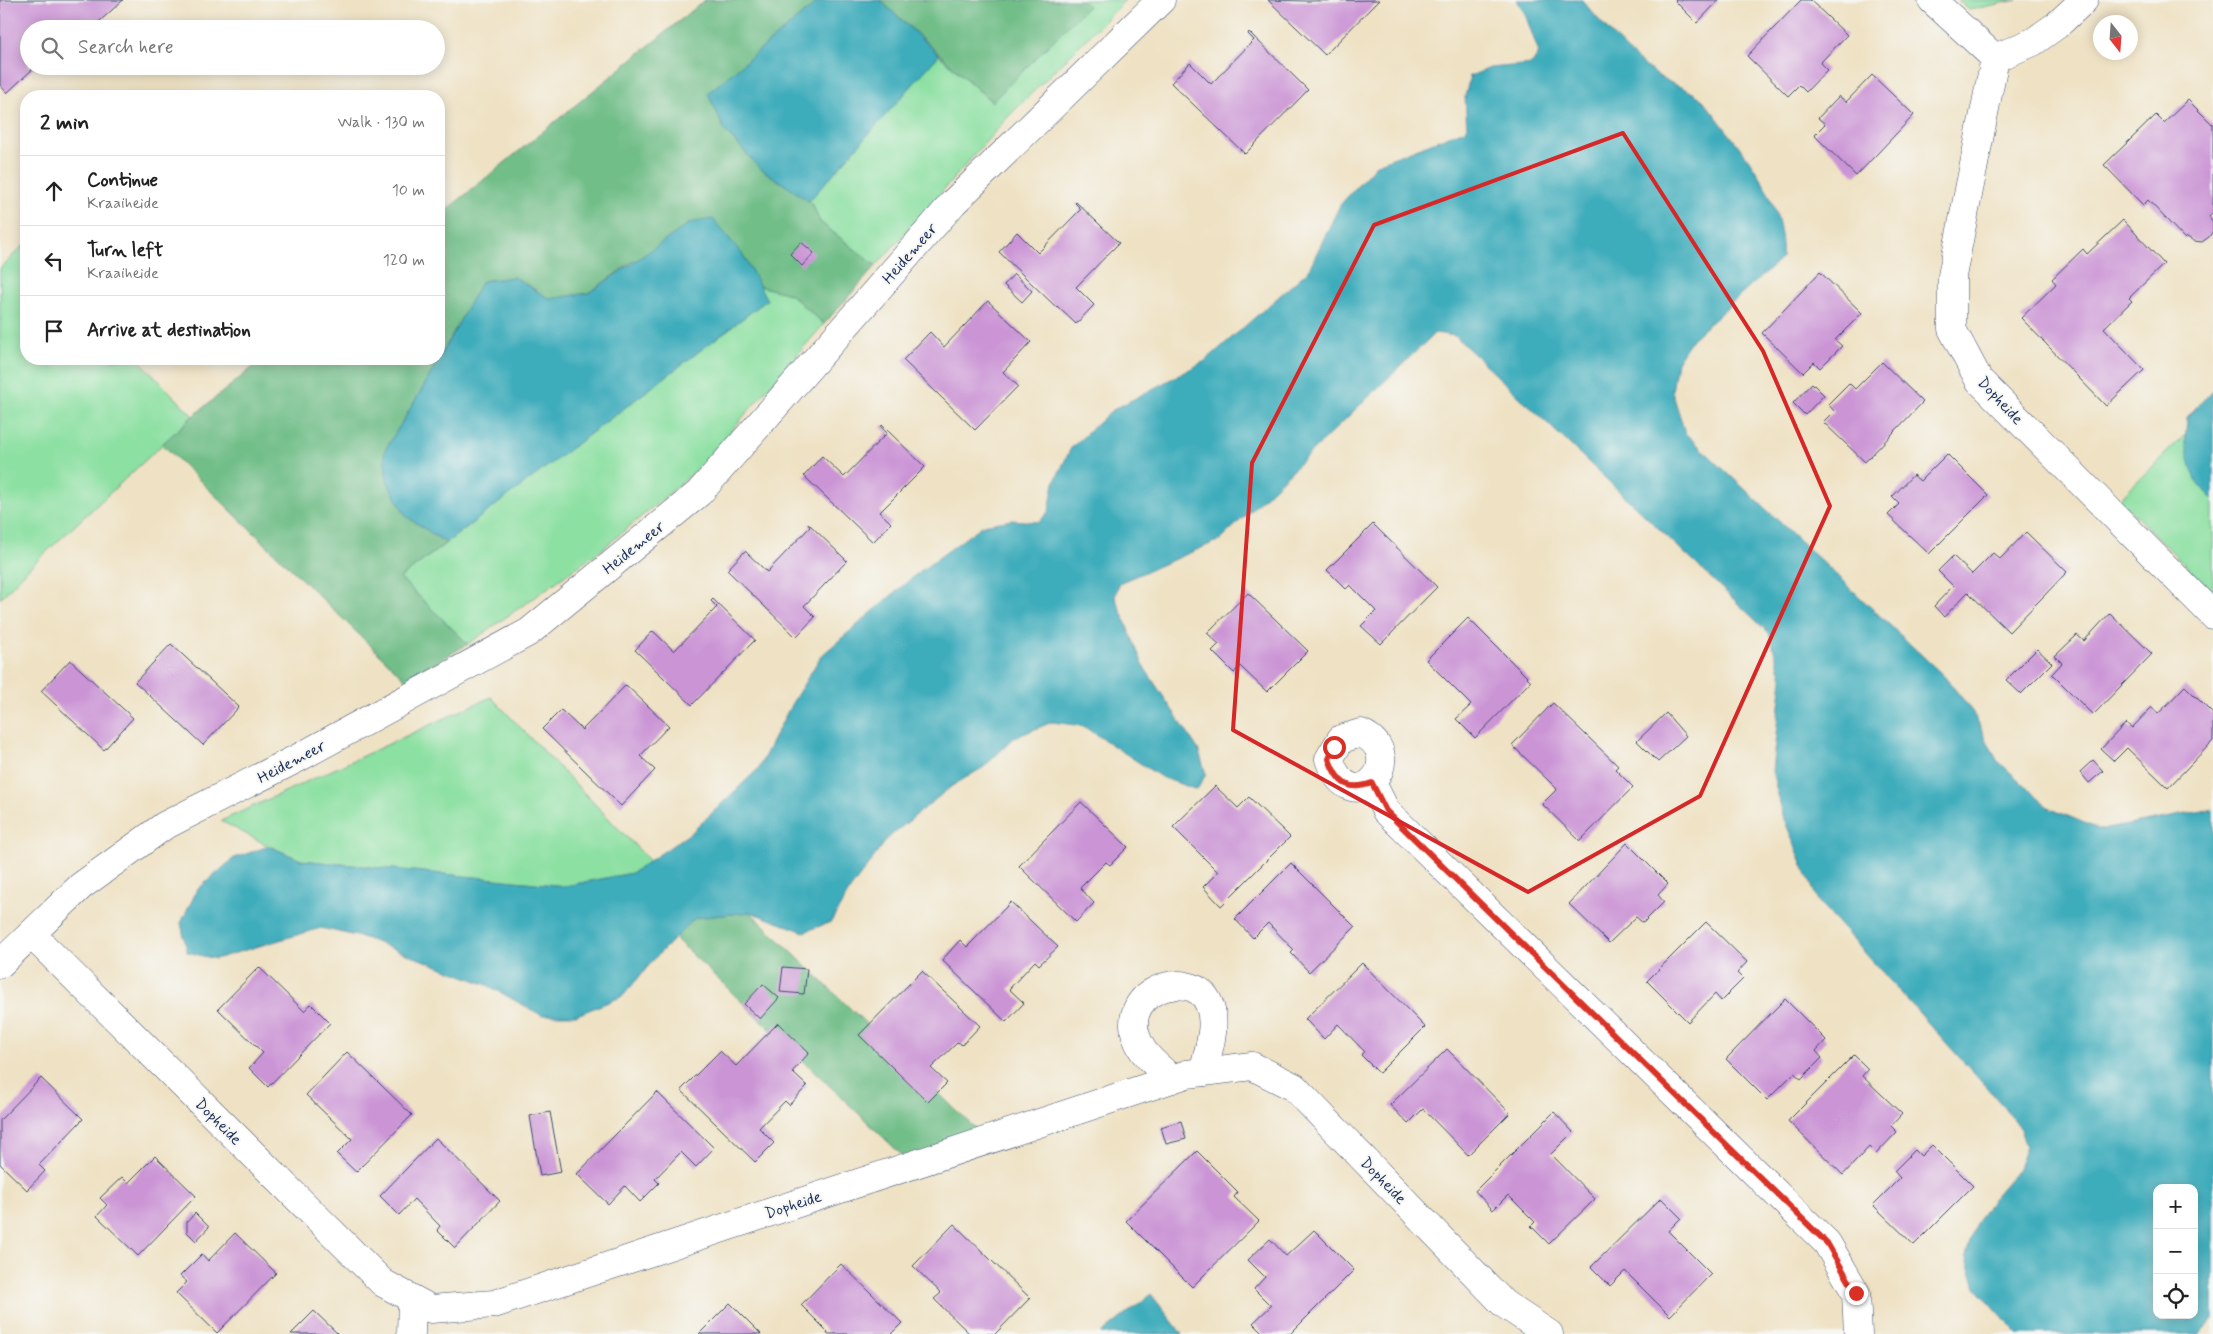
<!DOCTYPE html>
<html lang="en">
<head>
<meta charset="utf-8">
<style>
	:root { --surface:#fff; --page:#f6f6f6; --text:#222; --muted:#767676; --line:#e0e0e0 }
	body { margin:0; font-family:Mynerve,sans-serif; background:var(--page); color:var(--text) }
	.controls { position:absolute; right:15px; bottom:15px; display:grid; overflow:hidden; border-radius:10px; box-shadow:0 2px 12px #0003 }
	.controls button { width:45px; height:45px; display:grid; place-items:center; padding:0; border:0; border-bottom:1px solid var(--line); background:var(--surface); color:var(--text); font:25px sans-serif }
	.compass { position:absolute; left:2093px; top:15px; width:45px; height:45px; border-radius:50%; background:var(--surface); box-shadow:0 2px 12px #0003; rotate:163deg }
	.stop { position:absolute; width:15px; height:15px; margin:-11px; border:4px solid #d93025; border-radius:50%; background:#fff }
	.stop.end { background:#d93025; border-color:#fff; box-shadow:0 1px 5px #0008 }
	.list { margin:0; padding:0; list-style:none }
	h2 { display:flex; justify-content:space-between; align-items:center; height:65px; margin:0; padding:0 20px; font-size:21px }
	h2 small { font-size:16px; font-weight:400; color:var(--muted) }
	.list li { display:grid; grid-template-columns:32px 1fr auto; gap:15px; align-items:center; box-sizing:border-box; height:70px; padding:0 20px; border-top:1px solid var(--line) }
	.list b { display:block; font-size:19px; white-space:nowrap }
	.list p { margin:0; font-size:16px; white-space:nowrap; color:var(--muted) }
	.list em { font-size:16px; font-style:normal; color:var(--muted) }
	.icon { flex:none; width:28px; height:28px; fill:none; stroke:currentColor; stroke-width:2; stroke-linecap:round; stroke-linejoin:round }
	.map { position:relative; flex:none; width:2213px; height:1334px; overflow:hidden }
	.search { position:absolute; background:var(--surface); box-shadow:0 2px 12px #0003; left:20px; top:20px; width:425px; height:55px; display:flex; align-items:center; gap:12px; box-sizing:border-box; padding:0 18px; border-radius:28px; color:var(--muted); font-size:19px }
	.panel { position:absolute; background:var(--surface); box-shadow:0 2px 12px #0003; left:20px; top:90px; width:425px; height:275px; border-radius:20px }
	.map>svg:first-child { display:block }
	.green { fill:#8ce0a2; stroke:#548880 }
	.forest { fill:#71be88; stroke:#467673 }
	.water { fill:#3eacbb; stroke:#2c6e8c; fill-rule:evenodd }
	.building { fill:#cb94d5 }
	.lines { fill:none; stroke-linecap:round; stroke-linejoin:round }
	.minor-casing { stroke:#3b4a6d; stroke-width:29 }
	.minor { stroke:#fff; stroke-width:28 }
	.route { stroke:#d93025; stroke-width:6 }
	.marked { fill:none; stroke:#d62828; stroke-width:4; stroke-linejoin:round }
	.labels { text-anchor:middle; stroke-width:4; stroke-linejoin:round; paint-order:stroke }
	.street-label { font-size:16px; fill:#1b2f5e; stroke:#f6f6f2 }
</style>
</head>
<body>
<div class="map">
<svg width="2213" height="1334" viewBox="0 0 2213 1334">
	<rect width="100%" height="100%" fill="#f6f6f2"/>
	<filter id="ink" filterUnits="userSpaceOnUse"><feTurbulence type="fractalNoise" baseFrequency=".02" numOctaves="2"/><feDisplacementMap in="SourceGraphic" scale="10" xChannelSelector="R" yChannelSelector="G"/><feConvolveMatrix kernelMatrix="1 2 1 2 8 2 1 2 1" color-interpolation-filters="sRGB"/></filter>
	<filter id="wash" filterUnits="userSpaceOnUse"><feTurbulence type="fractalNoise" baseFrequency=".0096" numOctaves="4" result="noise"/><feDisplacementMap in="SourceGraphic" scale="20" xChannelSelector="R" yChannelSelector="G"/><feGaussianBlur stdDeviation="1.12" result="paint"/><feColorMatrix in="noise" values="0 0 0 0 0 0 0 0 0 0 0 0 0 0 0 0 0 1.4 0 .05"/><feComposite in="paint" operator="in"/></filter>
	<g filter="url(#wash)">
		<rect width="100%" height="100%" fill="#efe2c4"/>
		<g class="green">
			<polygon points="1082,0 1125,0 1008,117 876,266 820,222 809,201 939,55 992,102 1087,6"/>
			<polygon points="1958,0 2017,0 1969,10"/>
			<polygon points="25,244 26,359 138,359 193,416 29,568 0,599 0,268"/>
			<polygon points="759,286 790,294 824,324 696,471 600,551 468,644 400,578 767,300"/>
			<polygon points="2185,435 2185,444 2194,477 2213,500 2213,593 2119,499"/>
			<polygon points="491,697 650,861 632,873 565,886 301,860 269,846 221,821"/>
		</g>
		<g class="forest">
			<polygon points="705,0 820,0 708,93 725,131 761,169 812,203 820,222 876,266 824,324 790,294 759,286 743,255 633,261 589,293 550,299 514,277 482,281 424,386 384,452 406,516 446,543 400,578 468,644 406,680 162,444 193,416 263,359 439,359 439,216"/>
			<polygon points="880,0 1082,0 1088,6 992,102"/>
			<polygon points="750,912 982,1135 907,1160 675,938 695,918"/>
		</g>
		<g class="water">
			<polygon points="820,0 880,0 939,55 809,201 761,169 725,131 708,93"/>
			<path d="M1517 0H1582C1605 27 1628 55 1657 75 1671 85 1692 89 1704 101 1712 111 1720 122 1727 131 1756 167 1785 209 1782 258L1692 339 1677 362 1672 391 1685 433 1944 676 1971 709 1997 760 2049 808 2101 830 2213 809V1319L2199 1334H2018L1976 1287 1966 1255 1975 1225 1992 1199 2017 1170 2026 1147 2020 1129 2005 1108 1818 901 1784 819 1772 771 1782 678 1769 633 1455 336 1435 333 1220 540 1119 583 1115 597 1144 667 1198 749 1206 774 1197 790 1161 777 1083 726 1052 722 1014 738 984 767 952 786 888 838 850 890 831 922 804 932 750 912 695 918 657 956 623 996 577 1015H541L487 985 365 938 321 928 215 959 187 952 181 923 197 890 234 858 269 846 301 860 565 886 632 873 692 832 758 769 792 703 821 656 914 576 983 525 1011 520 1039 522 1049 511 1054 483 1071 448 1111 411 1205 361 1308 271 1340 205 1377 164 1467 129 1465 97 1470 76 1490 68 1532 64 1539 53 1525 14ZM2157 1188H2194V1315H2157Z"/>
			<polygon points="713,219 743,255 767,300 446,543 406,516 387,481 384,452 424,386 482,281 514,277 550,299 589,293 690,223"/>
			<polygon points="2213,390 2213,500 2194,477 2185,444 2187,417"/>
			<polygon points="1151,1294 1182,1334 1101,1334"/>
		</g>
		<g id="blocks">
			<g class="building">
				<polygon points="0,0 123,0 91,29 29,29 29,66 36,66 7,93 0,85"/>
				<polygon points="1268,0 1307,1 1379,0 1325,55"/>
				<polygon points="1676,0 1719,0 1697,23 1675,1"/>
				<polygon points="1801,0 1810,0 1847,35 1820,63 1827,70 1806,92 1799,85 1788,96 1747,56"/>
				<polygon points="1249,32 1308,90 1245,154 1171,83 1190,63 1211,84 1254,40 1248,34"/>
				<polygon points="1872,75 1914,115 1856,176 1814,135 1825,124 1818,118 1839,96 1846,102"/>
				<polygon points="2188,100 2212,124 2213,123 2213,212 2209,216 2213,222 2213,231 2209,237 2202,242 2194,241 2187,237 2185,239 2148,200 2143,205 2104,165 2156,115 2164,123"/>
				<polygon points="1076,202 1119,243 1076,287 1094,305 1076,324 1057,306 1056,307 999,252 1017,232 1038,253 1081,209 1075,203"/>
				<polygon points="2123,220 2164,264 2129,298 2132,301 2104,328 2144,370 2106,406 2021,318 2056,284 2052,279 2083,249 2087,254"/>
				<polygon points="801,242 814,253 802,266 790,254"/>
				<polygon points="1820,272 1862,313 1835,340 1842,346 1820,368 1814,362 1803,373 1762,333"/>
				<polygon points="1014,274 1032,291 1022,302 1004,285"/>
				<polygon points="988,301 1031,342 1003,372 1018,386 975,430 903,360 930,332 944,347"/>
				<polygon points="1882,362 1923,402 1865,462 1823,422 1834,411 1828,404 1849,383 1855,389"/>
				<polygon points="1812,383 1824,395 1805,415 1793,403"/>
				<polygon points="882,425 925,467 880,512 891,523 873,542 804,476 822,456 844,477 887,433 881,427"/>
				<polygon points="1947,454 1988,495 1929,554 1888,515 1899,504 1892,497 1913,475 1920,481"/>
				<polygon points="808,523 847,561 804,606 815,617 796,637 727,570 745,551 767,572 810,527"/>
				<polygon points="1373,524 1437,587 1381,644 1361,626 1376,611 1350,585 1346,589 1327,570"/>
				<polygon points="2026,532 2067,572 2009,632 1968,592 1944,617 1934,606 1953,586 1938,571 1953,556 1972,574 1993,553 2000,559"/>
				<polygon points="1248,593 1308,651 1267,692 1240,666 1234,673 1212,651 1219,644 1207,633"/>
				<polygon points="713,599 755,640 692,705 635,650 653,631 674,651 717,607 711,601"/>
				<polygon points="2110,613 2152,654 2093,715 2052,674 2062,663 2055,656 2077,635 2084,641"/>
				<polygon points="1468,618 1531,681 1475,738 1456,719 1471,705 1426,660"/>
				<polygon points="171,644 239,707 203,745 135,682"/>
				<polygon points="2037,649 2052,663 2021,694 2006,680"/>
				<polygon points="70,660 133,718 104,750 41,691"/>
				<polygon points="626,685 669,726 640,756 655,770 621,806 542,729 561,710 582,730"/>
				<polygon points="2185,686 2213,714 2213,741 2168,788 2127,748 2114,761 2101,749 2126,723 2132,728 2152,707 2158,714"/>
				<polygon points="1553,703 1618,766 1615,769 1633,787 1580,841 1542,804 1557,789 1512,745"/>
				<polygon points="1666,713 1686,736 1658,762 1637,741"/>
				<polygon points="2093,760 2103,771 2089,783 2080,772"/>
				<polygon points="1215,786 1238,808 1249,797 1290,837 1221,906 1203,887 1218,872 1173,827"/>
				<polygon points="1081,802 1128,847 1110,865 1106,862 1080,888 1094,903 1076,922 1019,866"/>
				<polygon points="1627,843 1668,884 1658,895 1664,902 1643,923 1636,917 1609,943 1569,904"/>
				<polygon points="1291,863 1355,927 1309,972 1291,953 1294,950 1268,923 1253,938 1235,919"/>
				<polygon points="1011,902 1058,947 1039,965 1035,961 1009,989 1024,1003 1006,1022 942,960 960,940 967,947"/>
				<polygon points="1706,922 1747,962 1737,973 1743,979 1721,1001 1715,994 1688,1022 1647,981"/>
				<polygon points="1362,963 1425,1027 1379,1073 1361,1055 1364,1051 1338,1024 1324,1039 1305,1019"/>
				<polygon points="259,967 304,1011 311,1004 330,1023 268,1087 249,1068 263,1053 218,1009"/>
				<polygon points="783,967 807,969 804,994 780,992"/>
				<polygon points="922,971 980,1026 962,1045 958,1042 931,1068 947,1083 928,1102 859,1035"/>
				<polygon points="763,984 779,998 760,1019 744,1004"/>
				<polygon points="1785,999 1826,1040 1816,1051 1822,1058 1801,1079 1794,1073 1767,1100 1726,1059"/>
				<polygon points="778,1023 809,1053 792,1072 807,1086 789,1105 785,1101 759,1128 774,1143 755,1162 681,1090 720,1051 736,1066"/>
				<polygon points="1447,1049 1510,1113 1468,1155 1423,1109 1408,1124 1390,1105"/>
				<polygon points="347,1052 412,1115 356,1172 337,1154 352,1139 306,1095"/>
				<polygon points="1854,1055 1868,1069 1862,1076 1902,1114 1891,1126 1897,1132 1876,1154 1869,1147 1843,1175 1788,1121"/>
				<polygon points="41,1078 83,1119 39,1165 45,1171 27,1190 0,1164 0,1120"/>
				<polygon points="657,1092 714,1148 696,1167 681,1152 655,1179 659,1183 640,1202 625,1186 608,1204 577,1174"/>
				<polygon points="550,1112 561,1172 540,1176 530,1116"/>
				<polygon points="1554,1112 1573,1132 1551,1154 1595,1199 1549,1244 1531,1226 1535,1222 1508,1195 1493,1210 1475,1191"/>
				<polygon points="1181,1121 1186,1139 1166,1144 1161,1127"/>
				<polygon points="436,1138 500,1201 455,1248 437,1230 440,1226 414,1199 399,1215 380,1196"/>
				<polygon points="1932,1145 1973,1186 1914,1245 1873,1205 1900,1178 1894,1171 1915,1150 1921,1156"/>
				<polygon points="1197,1151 1238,1192 1234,1197 1259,1221 1192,1287 1126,1221"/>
				<polygon points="155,1156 196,1196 138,1256 97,1216 107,1205 100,1198 122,1177 128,1183"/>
				<polygon points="1661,1198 1681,1218 1668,1231 1711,1274 1670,1316 1625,1271 1610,1286 1591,1267"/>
				<polygon points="195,1213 209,1227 196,1241 187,1232 187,1222"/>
				<polygon points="954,1224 1030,1298 995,1334 970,1334 934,1299 941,1293 913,1266"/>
				<polygon points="1314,1230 1354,1270 1290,1334 1264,1334 1253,1323 1271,1306 1254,1289 1265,1277 1248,1260 1270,1239 1286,1256"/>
				<polygon points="235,1233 276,1273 217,1333 176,1293 187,1282 180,1276 202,1254 208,1261"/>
				<polygon points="841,1264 902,1323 891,1334 827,1334 828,1332 801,1305"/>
				<polygon points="730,1303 761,1334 699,1334"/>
				<polygon points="314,1311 338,1334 291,1334"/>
			</g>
		</g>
	</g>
	<g filter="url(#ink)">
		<use href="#blocks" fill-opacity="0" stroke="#3b4a6d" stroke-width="1"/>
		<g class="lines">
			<g class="minor-casing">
				<g id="minor">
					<polyline points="1932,0 1995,58 2033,42 2057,25 2084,0"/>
					<polyline points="1995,58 1952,276 1952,329 1979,380 2213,615"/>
					<path d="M1361 733C1412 756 1353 827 1329 759L1341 739Z"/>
					<polyline points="1372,783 1386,811 1827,1243 1856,1293 1858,1334"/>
					<polyline points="31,934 383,1283 431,1309 494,1304 1172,1079 1187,1074 1252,1066 1294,1087 1504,1304 1549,1334"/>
					<polyline points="0,964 81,886 164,826 298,758 529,632 699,493 954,202 1161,0"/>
					<path d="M1172 1079C1162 1070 1149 1060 1142 1049 1108 992 1193 964 1209 1004 1218 1025 1208 1051 1203 1072"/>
					<polyline points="411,1334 412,1299"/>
				</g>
			</g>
			<use href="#minor" class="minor"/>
		</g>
	</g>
	<g class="lines" filter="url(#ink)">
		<path class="route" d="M1334 747 1329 759C1337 782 1347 792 1372 783L1386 811 1827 1243 1856 1293"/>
	</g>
	<path class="marked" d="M1623 133 1763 351 1830 506 1700 796 1528 892 1233 730 1252 463 1374 225Z"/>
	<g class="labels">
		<g class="street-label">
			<text transform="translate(909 253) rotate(-49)" y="6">Heidemeer</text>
			<text transform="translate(2001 400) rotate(47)" y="6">Dopheide</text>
			<text transform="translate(633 547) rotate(-39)" y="6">Heidemeer</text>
			<text transform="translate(291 761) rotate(-28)" y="6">Heidemeer</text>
			<text transform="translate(219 1121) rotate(45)" y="6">Dopheide</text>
			<text transform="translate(1384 1180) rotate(46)" y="6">Dopheide</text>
			<text transform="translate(793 1204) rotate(-18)" y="6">Dopheide</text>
		</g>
	</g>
</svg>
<div class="controls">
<button>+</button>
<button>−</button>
<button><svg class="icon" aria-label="locate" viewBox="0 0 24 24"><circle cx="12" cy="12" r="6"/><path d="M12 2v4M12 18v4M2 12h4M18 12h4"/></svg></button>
</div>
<svg class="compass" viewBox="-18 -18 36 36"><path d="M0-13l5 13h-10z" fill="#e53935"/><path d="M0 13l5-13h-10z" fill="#767676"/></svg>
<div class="stop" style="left:1334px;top:747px"></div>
<div class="stop end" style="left:1856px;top:1293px"></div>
<div class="search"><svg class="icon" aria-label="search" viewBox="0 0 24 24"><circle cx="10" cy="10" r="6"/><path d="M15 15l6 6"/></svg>Search here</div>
<section class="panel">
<h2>2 min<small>Walk · 130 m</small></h2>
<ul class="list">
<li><svg class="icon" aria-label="ahead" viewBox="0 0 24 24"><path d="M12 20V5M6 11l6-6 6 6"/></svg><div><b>Continue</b><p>Kraaiheide</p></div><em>10 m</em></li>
<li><svg class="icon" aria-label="left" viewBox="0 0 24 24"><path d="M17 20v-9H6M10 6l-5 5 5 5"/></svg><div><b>Turn left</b><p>Kraaiheide</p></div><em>120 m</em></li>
<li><svg class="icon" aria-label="arrive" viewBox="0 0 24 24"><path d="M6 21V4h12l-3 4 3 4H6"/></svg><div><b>Arrive at destination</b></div></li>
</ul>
</section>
</div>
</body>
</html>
